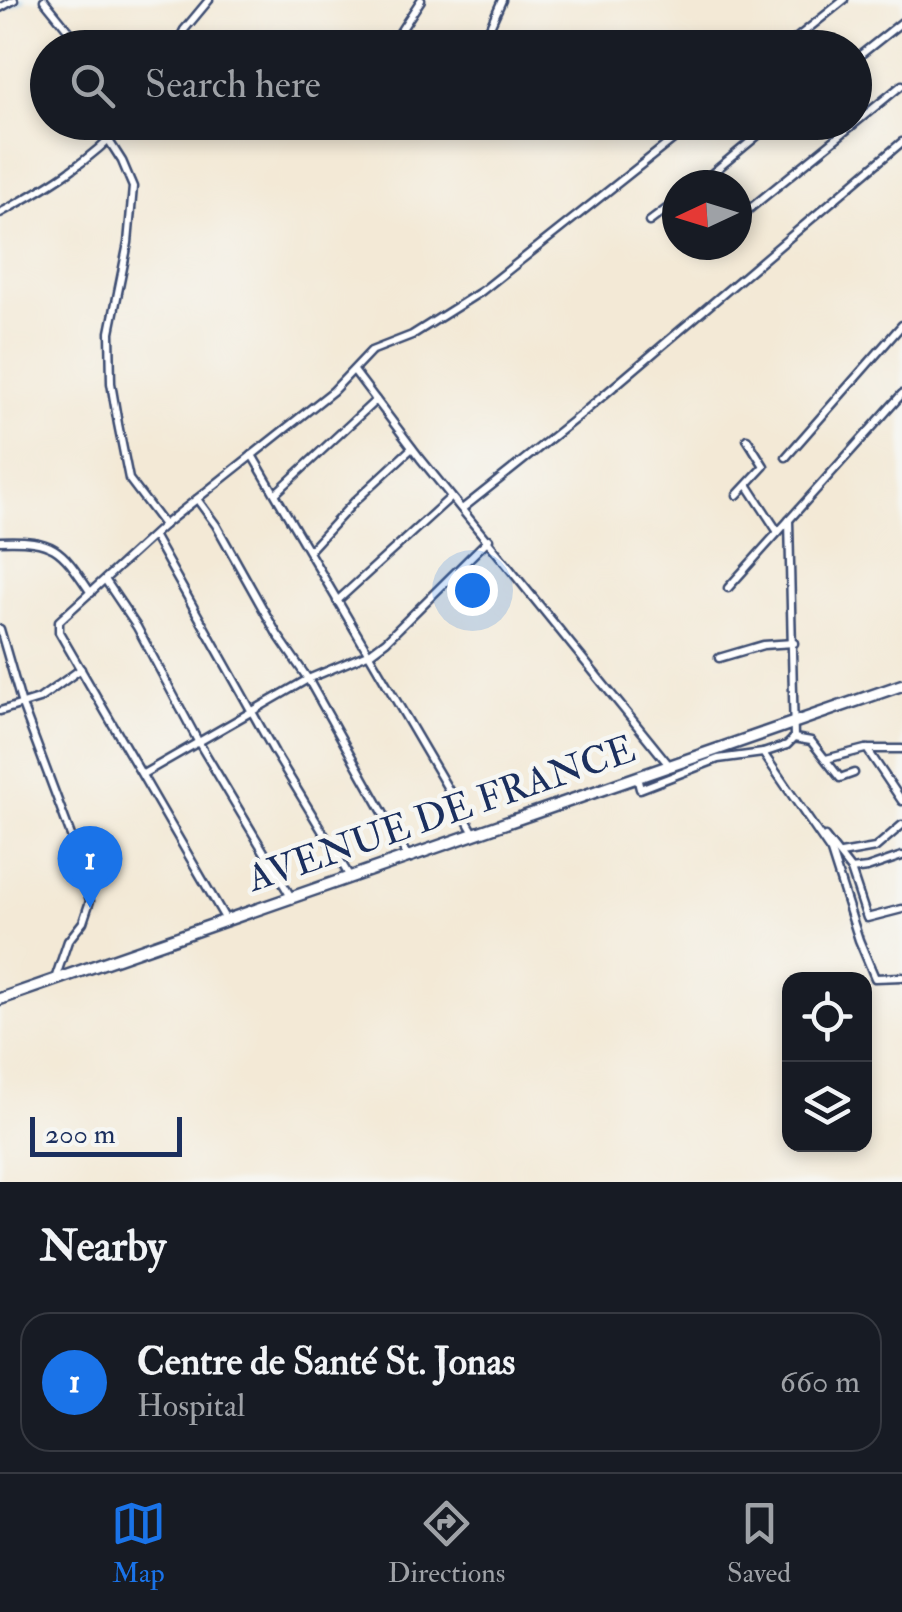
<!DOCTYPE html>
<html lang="en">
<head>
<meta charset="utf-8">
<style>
	:root { --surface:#171b24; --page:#242831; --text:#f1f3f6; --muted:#9ea1a6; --line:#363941; --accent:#1a73e8 }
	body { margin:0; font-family:"IM FELL Double Pica",serif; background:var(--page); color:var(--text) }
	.controls { position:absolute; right:30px; bottom:30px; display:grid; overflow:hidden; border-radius:20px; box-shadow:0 5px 15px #0003 }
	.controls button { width:90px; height:90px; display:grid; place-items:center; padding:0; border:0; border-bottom:2px solid var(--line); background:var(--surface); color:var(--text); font:50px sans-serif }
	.compass { position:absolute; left:662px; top:170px; width:90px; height:90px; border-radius:50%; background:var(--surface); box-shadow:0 5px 15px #0003; rotate:266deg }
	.scale { position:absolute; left:30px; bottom:25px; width:152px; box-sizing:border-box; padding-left:10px; border:5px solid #1b2f5e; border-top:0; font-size:28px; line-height:35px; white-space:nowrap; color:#1b2f5e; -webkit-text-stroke:8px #f6f6f2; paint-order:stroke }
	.you { position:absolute; left:472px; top:590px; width:35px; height:35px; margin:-25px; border:8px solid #fff; border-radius:50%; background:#1a73e8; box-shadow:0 0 0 15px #1a73e833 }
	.badge { display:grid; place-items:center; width:65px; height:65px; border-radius:50%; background:var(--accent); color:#fff; font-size:32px; font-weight:700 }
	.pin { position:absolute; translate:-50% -82px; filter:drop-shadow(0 2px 5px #0008) }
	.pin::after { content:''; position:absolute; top:52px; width:35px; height:30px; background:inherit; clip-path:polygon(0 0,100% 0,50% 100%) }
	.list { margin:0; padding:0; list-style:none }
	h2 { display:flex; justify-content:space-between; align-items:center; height:130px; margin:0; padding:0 40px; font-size:42px }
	h2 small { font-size:32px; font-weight:400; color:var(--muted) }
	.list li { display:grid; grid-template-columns:65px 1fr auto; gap:30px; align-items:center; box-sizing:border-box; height:140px; margin:0 20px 20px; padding:0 20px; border:2px solid var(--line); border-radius:30px }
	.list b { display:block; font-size:38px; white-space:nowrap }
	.list p { margin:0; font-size:32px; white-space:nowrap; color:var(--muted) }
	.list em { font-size:32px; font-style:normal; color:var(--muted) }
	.icon { flex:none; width:55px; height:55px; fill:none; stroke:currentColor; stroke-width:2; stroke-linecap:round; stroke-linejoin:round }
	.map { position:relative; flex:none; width:902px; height:1182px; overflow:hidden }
	.search { position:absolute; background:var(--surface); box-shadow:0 5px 15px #0003; left:30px; right:30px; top:30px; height:110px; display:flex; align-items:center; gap:25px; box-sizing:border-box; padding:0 35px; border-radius:55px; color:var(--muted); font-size:38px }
	.sheet { height:290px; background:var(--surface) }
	nav { display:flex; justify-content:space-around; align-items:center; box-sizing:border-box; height:140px; border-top:2px solid var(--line); background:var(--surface); font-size:28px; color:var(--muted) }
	nav a { display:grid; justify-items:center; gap:5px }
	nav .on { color:var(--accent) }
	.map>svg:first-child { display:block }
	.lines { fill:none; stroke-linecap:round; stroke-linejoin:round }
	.stream { stroke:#72baea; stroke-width:2.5 }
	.minor-casing { stroke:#3b4b70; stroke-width:11 }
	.major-casing { stroke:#3b4b70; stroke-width:15 }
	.minor { stroke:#fff; stroke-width:6 }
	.major { stroke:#fff; stroke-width:10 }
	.labels { text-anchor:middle; stroke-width:9; stroke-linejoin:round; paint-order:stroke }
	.street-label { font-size:38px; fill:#1b2f5e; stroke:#f6f6f2 }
</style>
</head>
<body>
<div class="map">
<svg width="902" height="1182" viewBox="0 0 902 1182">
	<rect width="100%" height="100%" fill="#f6f6f2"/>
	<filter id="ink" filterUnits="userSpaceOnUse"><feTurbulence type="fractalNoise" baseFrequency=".01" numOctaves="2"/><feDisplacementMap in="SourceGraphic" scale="20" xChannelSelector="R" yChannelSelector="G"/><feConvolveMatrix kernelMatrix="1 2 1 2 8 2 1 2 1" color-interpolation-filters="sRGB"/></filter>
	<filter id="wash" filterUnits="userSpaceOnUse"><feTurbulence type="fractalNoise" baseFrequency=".0048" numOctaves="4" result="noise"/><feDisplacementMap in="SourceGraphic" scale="40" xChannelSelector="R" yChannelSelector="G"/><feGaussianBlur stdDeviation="2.25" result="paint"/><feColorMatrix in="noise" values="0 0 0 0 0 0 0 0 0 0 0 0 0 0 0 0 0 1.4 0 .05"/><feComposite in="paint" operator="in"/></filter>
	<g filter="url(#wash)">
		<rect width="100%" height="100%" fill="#f3e9d6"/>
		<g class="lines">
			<polyline class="stream" points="6,8 23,0"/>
		</g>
	</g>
	<g filter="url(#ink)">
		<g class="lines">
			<g class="minor-casing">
				<g id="minor">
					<polyline points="44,0 83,48"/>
					<polyline points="0,8 14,0"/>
					<polyline points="396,38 421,0"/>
					<polyline points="175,48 184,30 209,0"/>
					<polyline points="475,48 485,38 502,0"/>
					<polyline points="784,48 844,0"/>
					<polyline points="854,60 902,22"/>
					<polyline points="97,122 122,161 133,187 128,243 110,332 111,383 118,424 129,479 164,525"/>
					<polyline points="698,185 774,122"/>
					<path d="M0 213C44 189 92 161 125 122"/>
					<polyline points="737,219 902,85"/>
					<polyline points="649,222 677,201"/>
					<polyline points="355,372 420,458 669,765"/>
					<polyline points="252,455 474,833"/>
					<polyline points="786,457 902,325"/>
					<polyline points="748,486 778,532"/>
					<polyline points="276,493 376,400"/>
					<polyline points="737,495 764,466 747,439"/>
					<polyline points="197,499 216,525 277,634 308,679 408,857"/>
					<polyline points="462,509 584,412 902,142"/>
					<polyline points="154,537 275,753 350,877"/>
					<path d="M0 541C56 539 61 549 91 593"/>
					<polyline points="309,551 355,501 412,448"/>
					<polyline points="106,581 137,627 199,743 291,897"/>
					<polyline points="728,588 789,520"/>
					<polyline points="337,601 451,497"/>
					<polyline points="0,629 22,705 73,841 90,901 83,922 68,941 55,979"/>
					<polyline points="719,658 763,645 794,643"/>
					<polyline points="0,711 39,699 81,669"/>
					<polyline points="794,738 789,520 902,394"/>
					<polyline points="867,749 902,801"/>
					<polyline points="763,753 787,745 794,738 811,741 840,778 854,773"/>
					<polyline points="826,759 865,749 902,749"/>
					<polyline points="143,774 308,679 370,653 386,641 489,539"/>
					<polyline points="637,777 640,789 718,759 763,753 831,852 859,940 875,978 902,977"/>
					<polyline points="825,837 851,870 867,918 902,909"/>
					<polyline points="841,854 875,848 902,825"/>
					<polyline points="851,870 867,868 902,856"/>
					<polyline points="226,920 59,632 59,621 164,525 333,391 371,351 412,335 482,291 695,122"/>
				</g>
			</g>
			<g class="major-casing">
				<polyline id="major" points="0,999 902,685"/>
			</g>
			<use href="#minor" class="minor"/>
			<use href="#major" class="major"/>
		</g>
	</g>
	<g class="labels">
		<g class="street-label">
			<text transform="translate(441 813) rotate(-19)" y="13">AVENUE DE FRANCE</text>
		</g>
	</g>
</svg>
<div class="controls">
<button><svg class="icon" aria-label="locate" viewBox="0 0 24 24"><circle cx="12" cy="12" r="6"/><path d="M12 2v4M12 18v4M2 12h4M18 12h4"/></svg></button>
<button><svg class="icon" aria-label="layers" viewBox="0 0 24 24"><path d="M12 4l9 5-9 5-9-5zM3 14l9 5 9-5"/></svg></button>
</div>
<svg class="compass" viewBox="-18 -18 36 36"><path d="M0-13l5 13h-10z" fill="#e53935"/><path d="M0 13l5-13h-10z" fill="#9ea1a6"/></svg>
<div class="scale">200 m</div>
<div class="you"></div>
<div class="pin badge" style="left:90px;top:908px">1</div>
<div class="search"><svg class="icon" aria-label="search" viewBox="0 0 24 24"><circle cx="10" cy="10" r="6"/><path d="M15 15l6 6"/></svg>Search here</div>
</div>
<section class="sheet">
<h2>Nearby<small></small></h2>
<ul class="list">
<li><span class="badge">1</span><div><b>Centre de Santé St. Jonas</b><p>Hospital</p></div><em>660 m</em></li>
</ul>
</section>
<nav>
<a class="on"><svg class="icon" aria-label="map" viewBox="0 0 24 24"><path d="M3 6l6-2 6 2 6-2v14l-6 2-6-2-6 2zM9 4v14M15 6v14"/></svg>Map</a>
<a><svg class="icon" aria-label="directions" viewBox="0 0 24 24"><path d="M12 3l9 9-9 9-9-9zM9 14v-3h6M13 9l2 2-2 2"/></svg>Directions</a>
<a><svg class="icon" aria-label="saved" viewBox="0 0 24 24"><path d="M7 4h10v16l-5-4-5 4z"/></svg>Saved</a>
</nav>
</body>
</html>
